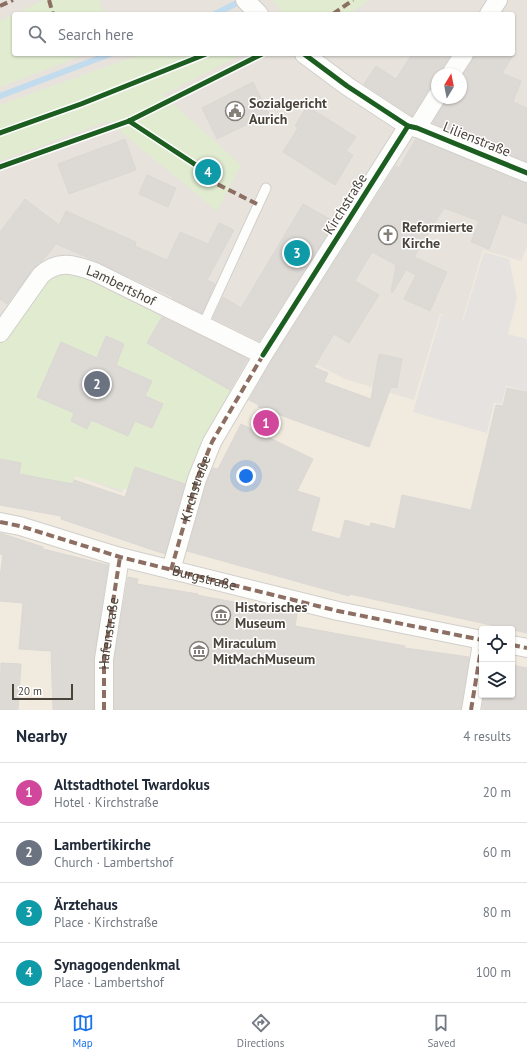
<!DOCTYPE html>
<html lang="en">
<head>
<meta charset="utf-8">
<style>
	:root { --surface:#fff; --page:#f6f6f7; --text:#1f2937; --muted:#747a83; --line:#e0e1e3; --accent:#1a73e8 }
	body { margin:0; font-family:"PT Sans",sans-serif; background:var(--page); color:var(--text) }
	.controls { position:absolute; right:12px; bottom:12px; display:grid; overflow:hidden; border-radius:4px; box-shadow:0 1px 3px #0004 }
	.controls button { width:36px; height:36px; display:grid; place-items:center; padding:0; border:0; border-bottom:1px solid var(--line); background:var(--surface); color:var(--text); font:20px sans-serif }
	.compass { position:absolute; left:431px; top:68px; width:36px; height:36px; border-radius:50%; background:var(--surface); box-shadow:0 1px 3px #0004; rotate:10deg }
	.scale { position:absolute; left:12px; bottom:10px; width:61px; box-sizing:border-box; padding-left:4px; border:2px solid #49433a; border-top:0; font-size:11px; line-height:14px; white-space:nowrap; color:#49433a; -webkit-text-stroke:3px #fff; paint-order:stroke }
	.you { position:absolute; left:246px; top:476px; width:14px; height:14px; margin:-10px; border:3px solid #fff; border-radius:50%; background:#1a73e8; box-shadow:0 0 0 6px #1a73e833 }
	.badge { display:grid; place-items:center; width:26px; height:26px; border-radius:50%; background:var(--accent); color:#fff; font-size:13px; font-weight:700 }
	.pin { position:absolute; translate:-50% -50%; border:2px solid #fff; box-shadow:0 1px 4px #0006 }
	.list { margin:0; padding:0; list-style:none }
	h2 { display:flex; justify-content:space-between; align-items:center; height:52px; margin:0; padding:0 16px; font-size:17px }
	h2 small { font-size:13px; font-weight:400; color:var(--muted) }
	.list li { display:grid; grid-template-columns:26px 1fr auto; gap:12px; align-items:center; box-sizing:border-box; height:60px; padding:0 16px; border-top:1px solid var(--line) }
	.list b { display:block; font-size:15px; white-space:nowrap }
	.list p { margin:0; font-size:13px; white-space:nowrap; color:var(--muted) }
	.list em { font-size:13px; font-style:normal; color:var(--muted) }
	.icon { flex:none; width:22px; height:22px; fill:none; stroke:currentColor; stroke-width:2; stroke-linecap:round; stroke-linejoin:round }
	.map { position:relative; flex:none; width:527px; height:710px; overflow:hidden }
	.search { position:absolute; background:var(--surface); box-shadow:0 1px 3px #0004; left:12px; right:12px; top:12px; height:44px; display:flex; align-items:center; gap:10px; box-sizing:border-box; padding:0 14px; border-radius:4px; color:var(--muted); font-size:15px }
	.sheet { height:292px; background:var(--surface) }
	nav { display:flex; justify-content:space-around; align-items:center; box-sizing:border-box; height:56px; border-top:1px solid var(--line); background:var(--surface); font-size:11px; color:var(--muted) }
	nav a { display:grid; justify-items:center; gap:2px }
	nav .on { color:var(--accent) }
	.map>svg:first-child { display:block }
	.residential { fill:#e7e3dc; fill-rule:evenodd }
	.commercial { fill:#f1eadf; fill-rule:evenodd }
	.green { fill:#e0ebd0; fill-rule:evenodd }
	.parking { fill:#e5e2df }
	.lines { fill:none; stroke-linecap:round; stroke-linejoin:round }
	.stream { stroke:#c2dced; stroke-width:6 }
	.building { fill:#dddad6; stroke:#dbd8d4 }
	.lane-casing { stroke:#d1cfcc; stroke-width:11 }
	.street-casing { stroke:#d1cfcc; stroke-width:20 }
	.lane { stroke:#fdfdfc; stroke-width:9 }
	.street { stroke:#fdfdfc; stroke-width:18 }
	.quiet { stroke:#8d6e63; stroke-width:4; stroke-dasharray:8 4; stroke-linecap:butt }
	.cycleway-casing { stroke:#fff; stroke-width:8 }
	.cycleway { stroke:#1b5e20; stroke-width:5 }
	.labels { text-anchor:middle; stroke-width:3; stroke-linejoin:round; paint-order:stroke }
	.poi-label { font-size:14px; font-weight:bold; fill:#49433a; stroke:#fff; text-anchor:start }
	.street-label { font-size:14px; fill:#49433a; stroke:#fff }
</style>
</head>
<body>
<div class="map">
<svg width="527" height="710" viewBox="0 0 527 710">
	<rect width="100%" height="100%" fill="#f3f1ee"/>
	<path class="residential" d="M0 0H527V710H0ZM14 14H513V54H14ZM437 74H461V98H437ZM482 629H512V695H482Z"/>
	<path class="commercial" d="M527 246V710H0V447L122 493 134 460 205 485 240 402 136 345 160 306 268 360 277 345 345 379 414 400 440 314 462 321 483 250 521 261ZM482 629H512V695H482Z"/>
	<g class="green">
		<polygon points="44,0 99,0 104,14 15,14"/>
		<polygon points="273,0 370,0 348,14 284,14"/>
		<polygon points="14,14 14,54 86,54 0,87 0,21"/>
		<polygon points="141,54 243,54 163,95 241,165 217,211 108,121 0,161 0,105"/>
		<path d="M56 266 166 309 147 343 239 395 189 486 135 467 128 488 122 490 75 476 72 486 54 481 19 474 21 463 0 459V333ZM107 336 124 344 116 365 152 381 145 396 163 404 153 428 135 420 128 436 91 420 87 428 71 421 74 413 37 397 61 342 97 358Z"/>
	</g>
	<polygon class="parking" points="484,252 509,259 517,298 508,334 527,339 527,391 506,386 502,404 494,403 487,433 413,412 441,315 463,321"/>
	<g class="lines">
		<g class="stream">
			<polyline points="215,14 243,0"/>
			<polyline points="0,96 110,54"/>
		</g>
	</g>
	<g class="building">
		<polygon points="412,54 451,54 442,68 441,74 437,74 437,86 432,87 428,90 412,116 364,84 376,66 396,79"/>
		<polygon points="474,54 514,54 502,73 521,81 513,102 527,108 527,162 433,123 447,98 461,98 461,78 473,60"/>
		<polygon points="253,82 269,114 217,139 202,108"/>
		<polygon points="307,106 356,137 346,151 353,155 335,185 283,152 298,128 295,126"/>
		<polygon points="125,139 136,170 69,194 58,164"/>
		<polygon points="416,139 527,183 527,224 502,214 489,249 471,242 479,221 444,208 414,257 447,272 430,311 404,299 416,275 406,270 393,292 391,292 396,265 372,252 355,281 379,295 349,343 334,334 314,367 328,373 324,382 371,399 379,354 402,359 397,388 391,387 369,447 258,407 259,405 249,400 272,360 353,233 396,166 399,168"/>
		<polygon points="147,175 176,188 168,207 139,194"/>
		<polygon points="25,199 59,225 66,211 136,242 135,246 167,260 180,232 208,244 219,223 234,230 207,280 215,284 202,313 172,298 173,297 100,263 56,244 43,260 33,269 7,304 0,299 0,232"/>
		<polygon points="303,204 335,222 259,341 213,318 223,297 241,308"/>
		<polygon points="162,317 248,359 230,390 147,343"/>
		<polygon points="106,336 124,344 116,365 152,381 145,396 163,404 152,428 135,421 128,436 91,420 87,429 71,421 74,413 37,397 61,342 97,358"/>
		<polygon points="507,388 527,392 527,633 350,594 349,596 187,551 207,482 213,468 218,469 241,424 313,459 297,491 320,498 311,531 340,539 345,520 370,527 371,523 395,529 402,495 471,510 496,405 503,406"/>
		<polygon points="0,459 21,463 19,474 73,484 74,480 125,497 135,467 185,484 165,554 61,519 61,516 0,505"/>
		<polygon points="0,533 43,547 43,549 108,565 94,657 94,710 53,710 51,651 19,649 23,603 0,601 0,577 3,555 0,554"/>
		<polygon points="128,577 138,579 137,584 198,594 197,595 297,614 295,626 405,646 405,648 469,657 461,710 114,710 114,660"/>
		<polygon points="1,663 21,664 18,710 0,710"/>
		<polygon points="512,665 527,668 527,710 482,710 484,695 512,695"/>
	</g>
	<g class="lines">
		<g class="lane-casing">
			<polyline id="lane" points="203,325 266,188"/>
		</g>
		<g class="street-casing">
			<g id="street">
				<polyline points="245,0 259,14"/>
				<polyline points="489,14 498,0"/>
				<polyline points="304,54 347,86 408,126 417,128 527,173"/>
				<polyline points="451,74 464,54"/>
				<polyline points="417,128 437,96"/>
				<path id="s1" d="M0 333 41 275C59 259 75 265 95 272L263 355"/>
				<polyline points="0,522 20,526 120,557 338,611 482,640"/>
				<path id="s2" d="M171 570 197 479 212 442 263 355 408 126"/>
				<polyline points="512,645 527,648"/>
				<polyline points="104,710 104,659 120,557"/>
				<polyline points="471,710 482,643"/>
			</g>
		</g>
		<use href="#lane" class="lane"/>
		<use href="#street" class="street"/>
		<g class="quiet">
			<polyline points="49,0 53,14"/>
			<polyline points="0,6 13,0"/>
			<polyline points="333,14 353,0"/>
			<polyline points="207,179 257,204"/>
			<path id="s3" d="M0 522 20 526 120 557 338 611 482 640"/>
			<polyline points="171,570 197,479 212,442 263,355"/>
			<polyline points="512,645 527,648"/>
			<path id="s4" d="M104 710V659L120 557"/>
			<polyline points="471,710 482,643"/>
		</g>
		<g class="cycleway-casing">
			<g id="cycleway">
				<polyline points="304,54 347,86 408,126 417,128 527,173"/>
				<polyline points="129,121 205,171 207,179 213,170 205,171"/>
				<polyline points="0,133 81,104 206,54"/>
				<polyline points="0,167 129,121 262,54"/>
				<polyline points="263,355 408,126"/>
			</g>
		</g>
		<use href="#cycleway" class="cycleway"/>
	</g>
	<defs>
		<g id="civic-ring" transform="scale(1)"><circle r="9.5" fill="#fff" stroke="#848079" stroke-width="1.5"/><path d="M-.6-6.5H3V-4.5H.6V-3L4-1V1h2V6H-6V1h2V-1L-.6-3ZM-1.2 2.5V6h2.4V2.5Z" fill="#848079"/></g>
		<g id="church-ring" transform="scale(1)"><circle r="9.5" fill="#fff" stroke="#848079" stroke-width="1.5"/><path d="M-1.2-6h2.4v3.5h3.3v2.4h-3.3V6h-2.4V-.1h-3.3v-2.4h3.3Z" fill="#848079"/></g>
		<g id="museum-ring" transform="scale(1)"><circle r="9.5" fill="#fff" stroke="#848079" stroke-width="1.5"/><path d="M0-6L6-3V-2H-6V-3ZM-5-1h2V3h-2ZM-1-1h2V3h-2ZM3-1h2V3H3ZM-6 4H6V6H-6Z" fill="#848079"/></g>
	</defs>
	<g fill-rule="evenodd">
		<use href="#civic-ring" x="235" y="111"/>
		<use href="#church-ring" x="388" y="235"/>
		<use href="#museum-ring" x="221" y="615"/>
		<use href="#museum-ring" x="199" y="651"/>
	</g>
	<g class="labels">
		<g class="poi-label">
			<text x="249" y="108">Sozialgericht<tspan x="249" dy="16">Aurich</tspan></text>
			<text x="402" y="232">Reformierte<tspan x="402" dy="16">Kirche</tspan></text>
			<text x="235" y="612">Historisches<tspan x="235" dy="16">Museum</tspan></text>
			<text x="213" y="648">Miraculum<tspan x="213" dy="16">MitMachMuseum</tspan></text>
		</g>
		<g class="street-label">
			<text transform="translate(477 139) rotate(22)" y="5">Lilienstraße</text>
			<text transform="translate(345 204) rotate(-58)" y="5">Kirchstraße</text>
			<text dy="5" stroke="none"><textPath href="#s1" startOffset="158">Lambertshof</textPath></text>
			<text dy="5" stroke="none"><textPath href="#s2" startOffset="85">Kirchstraße</textPath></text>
			<text dy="5" stroke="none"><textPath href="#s3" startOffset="212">Burgstraße</textPath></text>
			<text dy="5" stroke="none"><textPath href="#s4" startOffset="77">Hafenstraße</textPath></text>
		</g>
	</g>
</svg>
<div class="controls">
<button><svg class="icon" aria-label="locate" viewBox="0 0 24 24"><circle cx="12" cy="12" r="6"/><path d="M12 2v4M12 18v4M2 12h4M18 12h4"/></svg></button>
<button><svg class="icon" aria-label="layers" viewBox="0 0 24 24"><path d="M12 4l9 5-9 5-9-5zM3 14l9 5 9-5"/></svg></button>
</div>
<svg class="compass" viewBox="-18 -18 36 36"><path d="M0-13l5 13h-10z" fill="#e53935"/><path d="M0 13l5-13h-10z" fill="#747a83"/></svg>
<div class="scale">20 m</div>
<div class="you"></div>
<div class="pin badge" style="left:266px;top:423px;background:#d1479c">1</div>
<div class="pin badge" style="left:97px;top:384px;background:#6b7280">2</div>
<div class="pin badge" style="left:297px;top:253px;background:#0f9aa8">3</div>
<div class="pin badge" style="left:208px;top:172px;background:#0f9aa8">4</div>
<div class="search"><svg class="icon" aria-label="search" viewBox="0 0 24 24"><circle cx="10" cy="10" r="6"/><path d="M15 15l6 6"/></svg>Search here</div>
</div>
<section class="sheet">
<h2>Nearby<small>4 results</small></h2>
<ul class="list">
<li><span class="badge" style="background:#d1479c">1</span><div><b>Altstadthotel Twardokus</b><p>Hotel · Kirchstraße</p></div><em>20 m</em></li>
<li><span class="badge" style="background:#6b7280">2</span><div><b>Lambertikirche</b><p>Church · Lambertshof</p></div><em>60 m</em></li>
<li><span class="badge" style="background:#0f9aa8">3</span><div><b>Ärztehaus</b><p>Place · Kirchstraße</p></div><em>80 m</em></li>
<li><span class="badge" style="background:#0f9aa8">4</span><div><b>Synagogendenkmal</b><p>Place · Lambertshof</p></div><em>100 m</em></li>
</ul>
</section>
<nav>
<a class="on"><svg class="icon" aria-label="map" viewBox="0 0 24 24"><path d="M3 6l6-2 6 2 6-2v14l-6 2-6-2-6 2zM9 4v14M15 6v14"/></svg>Map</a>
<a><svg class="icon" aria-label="directions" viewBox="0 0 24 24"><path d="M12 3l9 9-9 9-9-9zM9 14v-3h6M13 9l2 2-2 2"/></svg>Directions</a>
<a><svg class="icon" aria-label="saved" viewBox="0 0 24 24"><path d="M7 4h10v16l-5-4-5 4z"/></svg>Saved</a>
</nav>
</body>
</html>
